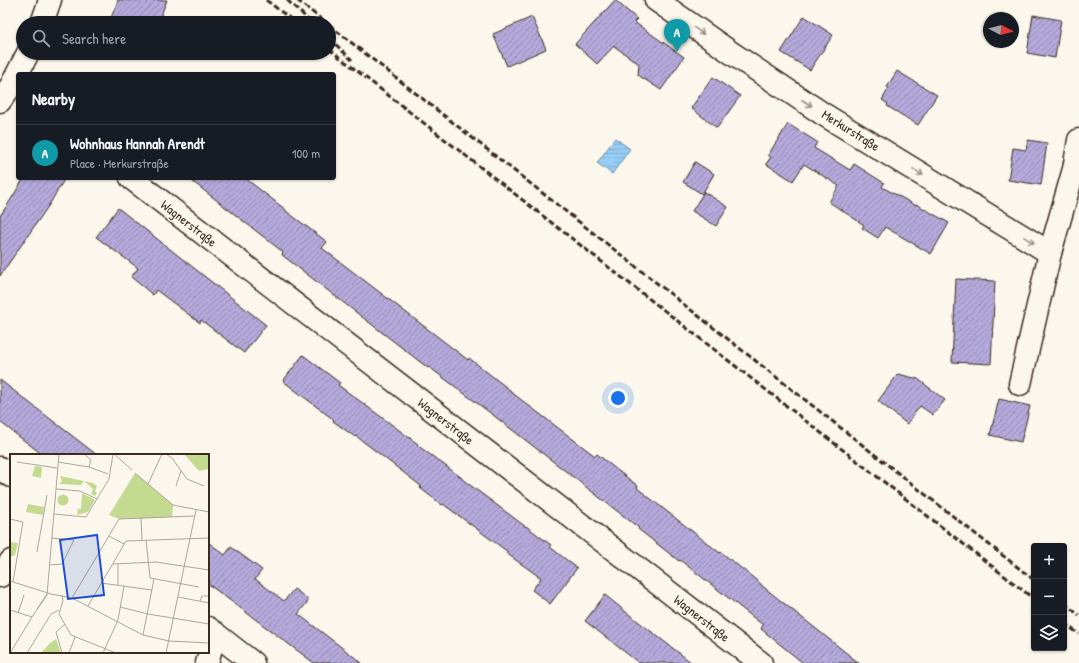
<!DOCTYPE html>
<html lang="en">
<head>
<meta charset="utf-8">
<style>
	:root { --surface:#171b24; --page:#20242c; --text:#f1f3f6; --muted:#9ea1a6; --line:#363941; --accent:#9f9995 }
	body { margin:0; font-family:"Patrick Hand",sans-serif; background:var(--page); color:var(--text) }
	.controls { position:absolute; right:12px; bottom:12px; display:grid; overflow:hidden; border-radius:4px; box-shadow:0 1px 3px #0004 }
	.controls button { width:36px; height:36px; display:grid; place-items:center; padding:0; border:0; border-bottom:1px solid var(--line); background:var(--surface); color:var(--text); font:20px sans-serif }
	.compass { position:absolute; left:983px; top:12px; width:36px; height:36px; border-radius:50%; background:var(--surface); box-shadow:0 1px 3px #0004; rotate:97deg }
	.you { position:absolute; left:618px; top:398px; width:14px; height:14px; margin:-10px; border:3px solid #fff; border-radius:50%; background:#1a73e8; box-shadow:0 0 0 6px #1a73e833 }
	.badge { display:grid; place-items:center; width:26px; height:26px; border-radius:50%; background:var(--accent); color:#fff; font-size:13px; font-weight:700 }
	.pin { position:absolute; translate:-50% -33px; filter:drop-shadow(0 1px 2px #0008) }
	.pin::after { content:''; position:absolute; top:21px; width:14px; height:12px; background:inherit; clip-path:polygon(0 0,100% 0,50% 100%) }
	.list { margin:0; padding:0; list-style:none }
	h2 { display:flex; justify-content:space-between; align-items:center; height:52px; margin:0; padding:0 16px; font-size:17px }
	h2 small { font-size:13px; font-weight:400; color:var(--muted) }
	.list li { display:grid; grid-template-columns:26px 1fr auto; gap:12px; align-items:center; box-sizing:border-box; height:56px; padding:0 16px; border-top:1px solid var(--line) }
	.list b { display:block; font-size:15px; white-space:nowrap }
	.list p { margin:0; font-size:13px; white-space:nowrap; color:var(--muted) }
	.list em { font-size:13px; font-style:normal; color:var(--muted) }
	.icon { flex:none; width:22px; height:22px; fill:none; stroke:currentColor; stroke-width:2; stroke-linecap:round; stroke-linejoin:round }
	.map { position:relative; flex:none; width:1079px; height:663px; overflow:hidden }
	.search { position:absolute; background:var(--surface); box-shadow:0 1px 3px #0004; left:16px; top:16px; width:320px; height:44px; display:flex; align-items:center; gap:10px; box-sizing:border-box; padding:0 14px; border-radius:22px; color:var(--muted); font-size:15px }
	.panel { position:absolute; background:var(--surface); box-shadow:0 1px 3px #0004; left:16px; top:72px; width:320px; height:108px; border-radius:4px }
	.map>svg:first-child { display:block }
	.water { fill:url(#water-rules); stroke:#718c9e }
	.building { fill:url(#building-hatch); stroke:#3b2a1e }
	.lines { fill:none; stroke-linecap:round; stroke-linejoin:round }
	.minor-casing { stroke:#3b2a1e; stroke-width:25 }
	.minor { stroke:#fbf7ec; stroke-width:22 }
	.rail { stroke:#3b2a1e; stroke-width:3; stroke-dasharray:6 3; stroke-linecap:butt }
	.oneway { stroke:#9b9085 }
	.labels { text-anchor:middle; stroke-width:3; stroke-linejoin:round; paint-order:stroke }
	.street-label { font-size:13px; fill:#3b2a1e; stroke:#fbf7ec }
	.inset-road { fill:none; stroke:#aea59a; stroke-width:1 }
	.view { fill:#1d4ed8; fill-opacity:0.15; stroke:#1d4ed8; stroke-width:2 }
	.inset-edge { fill:none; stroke:#3b2a1e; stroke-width:2 }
</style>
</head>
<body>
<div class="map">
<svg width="1079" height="663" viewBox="0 0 1079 663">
	<defs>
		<pattern id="water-rules" width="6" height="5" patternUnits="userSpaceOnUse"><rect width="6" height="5" fill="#95cdf4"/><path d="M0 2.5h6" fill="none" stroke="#81b0d1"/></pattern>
		<pattern id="building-hatch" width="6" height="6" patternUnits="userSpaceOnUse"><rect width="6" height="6" fill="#b4aadb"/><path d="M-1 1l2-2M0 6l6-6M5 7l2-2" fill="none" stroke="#948bb1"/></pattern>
	</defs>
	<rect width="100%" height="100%" fill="#fbf7ec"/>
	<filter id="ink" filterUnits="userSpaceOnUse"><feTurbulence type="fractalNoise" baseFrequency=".025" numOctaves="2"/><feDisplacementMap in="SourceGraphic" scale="8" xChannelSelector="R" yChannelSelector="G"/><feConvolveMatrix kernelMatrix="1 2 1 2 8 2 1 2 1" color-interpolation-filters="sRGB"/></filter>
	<g filter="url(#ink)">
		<polygon class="water" points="615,138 630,149 612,174 597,163"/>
		<g class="building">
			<polygon points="118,0 167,0 158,23 109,23"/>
			<polygon points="615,0 637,19 634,22 684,57 661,90 638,75 639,64 614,46 597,64 575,44"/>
			<polygon points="1033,15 1061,20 1055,58 1027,53"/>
			<polygon points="804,16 833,35 810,70 781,52"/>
			<polygon points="532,17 546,49 507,66 493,34"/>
			<polygon points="897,71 937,95 918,125 887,106 888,104 882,100 889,88 887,87"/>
			<polygon points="713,77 740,96 717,128 691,108"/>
			<polygon points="788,124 817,142 814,148 850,170 854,164 884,183 882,187 915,205 916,204 949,223 931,254 885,227 878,238 862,228 864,225 829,202 839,186 804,164 793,181 766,164 771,157 768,155"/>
			<polygon points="1028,140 1047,143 1041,185 1008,180 1013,148 1026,150"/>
			<polygon points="695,162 714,174 702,194 683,182"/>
			<polygon points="24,178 65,178 49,205 0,276 0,216 10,201"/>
			<polygon points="188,178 245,178 286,210 286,211 327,242 322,248 468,360 469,358 511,391 511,392 595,456 597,454 617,470 638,486 637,488 720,553 721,552 761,584 761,585 859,663 803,663 761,629 763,625 680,560 679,561 638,529 639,528 493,415 429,367 428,368 282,255 283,252"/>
			<polygon points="704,192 728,207 716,226 692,211"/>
			<polygon points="118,208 266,325 244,353 201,320 200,323 156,290 153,295 131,277 138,268 96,237"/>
			<polygon points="956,279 995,281 991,364 952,362"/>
			<polygon points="303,355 340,383 338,385 418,444 417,445 462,478 462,479 526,527 526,526 551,545 550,547 577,568 550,604 532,590 541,578 506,553 508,552 443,504 442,505 420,488 421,486 356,436 355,437 333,421 334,420 283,381"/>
			<polygon points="898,374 918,379 945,400 933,415 920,406 907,424 878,401"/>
			<polygon points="0,380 97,455 43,455 0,422"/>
			<polygon points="999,399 1030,406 1021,442 990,435"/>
			<polygon points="208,542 225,555 231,547 262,570 255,579 284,601 294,589 309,600 298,614 362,663 314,663 208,584"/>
			<polygon points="605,595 626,612 692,663 639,663 585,621"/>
		</g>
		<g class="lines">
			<g class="minor-casing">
				<g id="minor">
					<polyline points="656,0 733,54 823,114 1050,253 1074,169 1079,140"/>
					<polyline points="42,23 50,0"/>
					<polyline points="0,101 11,86 28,53"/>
					<polyline points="131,178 761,663"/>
					<polyline points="1020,384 1050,253"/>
					<polyline points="0,468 11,476"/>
					<polyline points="0,576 11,561"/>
					<polyline points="208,628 253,663"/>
					<polyline points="207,663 215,633"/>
				</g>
			</g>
			<use href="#minor" class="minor"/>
			<g class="rail">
				<polyline points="266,0 296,23"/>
				<polyline points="287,0 312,23"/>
				<polyline points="297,0 326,23"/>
				<polyline points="329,25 1034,580"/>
				<polyline points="329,38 352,60"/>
				<polyline points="329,49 1034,599"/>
				<polyline points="1064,603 1079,615"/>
				<polyline points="1064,623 1079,634"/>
			</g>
		</g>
		<defs><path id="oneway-shaft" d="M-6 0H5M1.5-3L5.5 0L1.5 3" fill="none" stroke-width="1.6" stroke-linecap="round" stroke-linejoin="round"/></defs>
		<g class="oneway">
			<use href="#oneway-shaft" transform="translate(699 31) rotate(35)"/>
			<use href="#oneway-shaft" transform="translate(807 103) rotate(33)"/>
			<use href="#oneway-shaft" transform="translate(918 172) rotate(31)"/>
			<use href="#oneway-shaft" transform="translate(1029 240) rotate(31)"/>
		</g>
	</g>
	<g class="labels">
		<g class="street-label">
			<text transform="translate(851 130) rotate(32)" y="5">Merkurstraße</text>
			<text transform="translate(189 223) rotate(38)" y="5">Wagnerstraße</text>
			<text transform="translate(446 421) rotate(38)" y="5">Wagnerstraße</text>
			<text transform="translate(702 618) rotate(38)" y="5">Wagnerstraße</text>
		</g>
	</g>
	<g transform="translate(10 454)">
		<rect width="199" height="199" fill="#fbf7ec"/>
		<path d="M25 12 32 13 31 24 22 22Z" fill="#c3da90"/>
		<path d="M174 0H199V15L189 17ZM125 19 163 51 162 63 109 65 99 61ZM50 22 83 29 87 32 85 37 87 39 85 42 81 40 83 35 74 27 71 31 49 30 52 27ZM72 39 85 46 78 58 67 61 68 55H71ZM47.5 46a5.5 5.5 0 1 1 11 0a5.5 5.5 0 1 1-11 0Z" fill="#c3da90"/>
		<path d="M18 50 34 53 33 61 16 58ZM0 88 8 89 5 101 0 103Z" fill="#c3da90"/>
		<path d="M46 185 51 199H31L40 189Z" fill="#c3da90"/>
		<path class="inset-road" d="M74 0 81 6 79 13M104 0 122 16M156 0 162 4 177 25 194 32M7 8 47 14M48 8 79 13 98 20M125 19 163 51 199 58M138 30 152 0M166 32 171 17M46 35 70 37 87 45M44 60 76 63 99 25 103 0M131 64 132 86M0 65 13 68 3 128M99 82 114 90M136 86 140 124 189 133M27 98 37 41M103 110 146 108 199 116M39 111 52 110 64 86 42 84M0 127 41 140 62 144 133 181 159 187 199 189M91 129 142 136M108 131V110M52 141 53 147 49 160 61 181 106 199M168 143 199 149M62 144 109 65 184 62M190 147 192 142H199M78 152 116 87 199 84M110 153 138 160 199 170M27 155 37 140M0 156 22 163M8 159 14 141M22 163 37 141 49 0M133 181 144 125M0 199 22 163M17 199 41 160 49 156M52 199 46 178 55 170M59 199 65 183M93 199 108 166 114 132M156 199 186 56"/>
		<path class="view" d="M87 81 94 141 58 145 50 86Z"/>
		<rect width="199" height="199" class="inset-edge"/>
	</g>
</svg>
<div class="controls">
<button>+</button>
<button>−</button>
<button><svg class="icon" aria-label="layers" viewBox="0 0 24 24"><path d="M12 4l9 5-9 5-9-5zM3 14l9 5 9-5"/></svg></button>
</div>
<svg class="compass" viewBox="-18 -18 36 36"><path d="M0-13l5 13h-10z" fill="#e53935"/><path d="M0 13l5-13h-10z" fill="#9ea1a6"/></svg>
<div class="you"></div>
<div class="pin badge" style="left:677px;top:52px;background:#0f9aa8">A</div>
<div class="search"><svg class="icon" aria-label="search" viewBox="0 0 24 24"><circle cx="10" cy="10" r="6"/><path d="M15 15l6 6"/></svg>Search here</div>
<section class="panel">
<h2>Nearby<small></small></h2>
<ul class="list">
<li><span class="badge" style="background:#0f9aa8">A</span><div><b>Wohnhaus Hannah Arendt</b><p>Place · Merkurstraße</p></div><em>100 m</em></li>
</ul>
</section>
</div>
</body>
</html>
